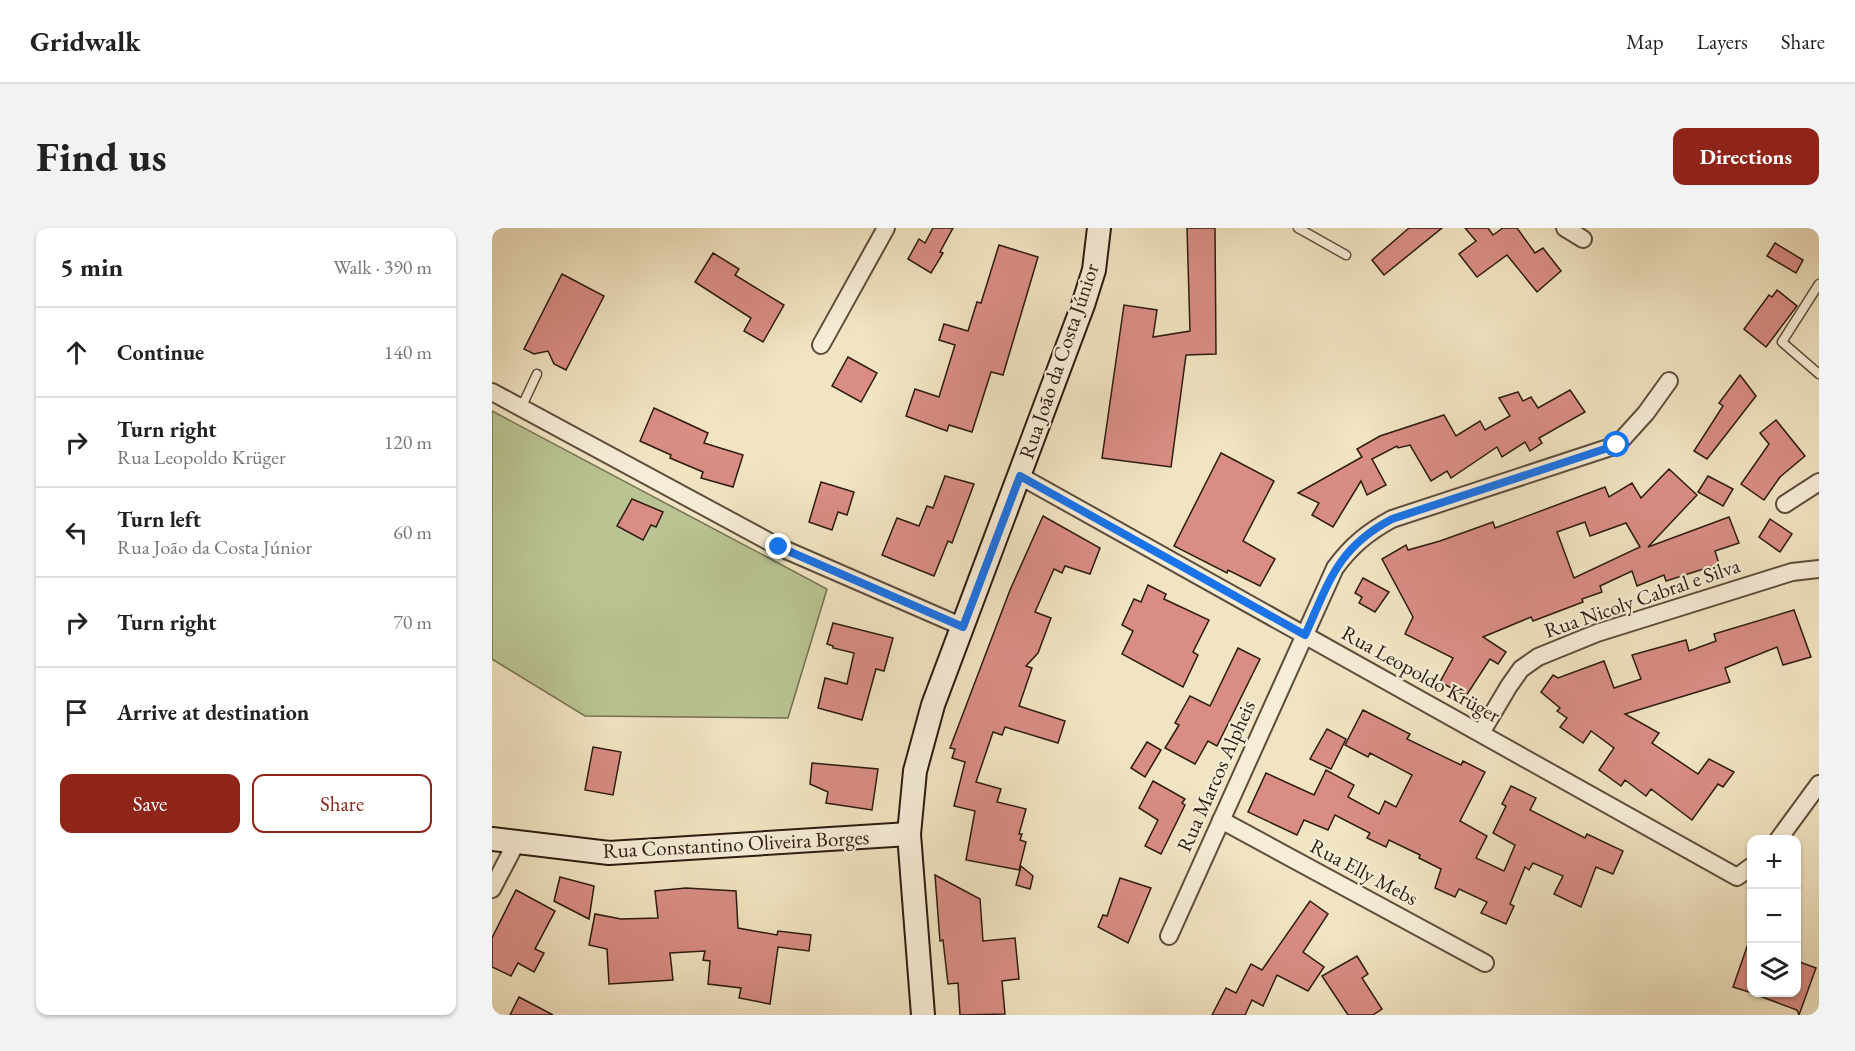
<!DOCTYPE html>
<html lang="en">
<head>
<meta charset="utf-8">
<style>
	:root { --surface:#fff; --page:#f2f2f2; --text:#222; --muted:#767676; --line:#e0e0e0; --accent:#8f2418 }
	body { margin:0; font-family:"EB Garamond",serif; background:var(--page); color:var(--text) }
	.controls { position:absolute; right:18px; bottom:18px; display:grid; overflow:hidden; border-radius:12px; box-shadow:0 2px 4px #0004 }
	.controls button { width:54px; height:54px; display:grid; place-items:center; padding:0; border:0; border-bottom:2px solid var(--line); background:var(--surface); color:var(--text); font:30px sans-serif }
	.stop { position:absolute; width:18px; height:18px; margin:-14px; border:4px solid #1a73e8; border-radius:50%; background:#fff }
	.stop.end { background:#1a73e8; border-color:#fff; box-shadow:0 2px 6px #0008 }
	.list { margin:0; padding:0; list-style:none }
	h2 { display:flex; justify-content:space-between; align-items:center; height:78px; margin:0; padding:0 24px; font-size:26px }
	h2 small { font-size:20px; font-weight:400; color:var(--muted) }
	.list li { display:grid; grid-template-columns:39px 1fr auto; gap:18px; align-items:center; box-sizing:border-box; height:90px; padding:0 24px; border-top:2px solid var(--line) }
	.list b { display:block; font-size:22px; white-space:nowrap }
	.list p { margin:0; font-size:20px; white-space:nowrap; color:var(--muted) }
	.list em { font-size:20px; font-style:normal; color:var(--muted) }
	.actions { display:flex; gap:12px; padding:18px 24px }
	.actions a { flex:1; padding:14px 0; border:2px solid var(--accent); border-radius:12px; text-align:center; font-size:21px; color:var(--accent) }
	.actions .main { background:var(--accent); color:#fff }
	.icon { flex:none; width:33px; height:33px; fill:none; stroke:currentColor; stroke-width:2; stroke-linecap:round; stroke-linejoin:round }
	.map { position:relative; flex:none; width:1327px; height:787px; overflow:hidden; border-radius:12px }
	header { display:flex; align-items:center; gap:36px; box-sizing:border-box; height:84px; padding:0 30px; background:var(--surface); border-bottom:2px solid var(--line) }
	header strong { font-size:28px }
	nav { display:flex; gap:33px; margin-inline-start:auto; font-size:21px }
	.intro { display:flex; align-items:center; justify-content:space-between; box-sizing:border-box; height:144px; padding:0 36px }
	h1 { margin:0; font-size:42px }
	.button { padding:15px 27px; border-radius:12px; background:var(--accent); color:#fff; font-size:21px; font-weight:700 }
	main { display:flex; gap:36px; padding:0 36px }
	aside { flex:1; background:var(--surface); border-radius:12px; box-shadow:0 2px 4px #0004 }
	.map>svg:first-child { display:block }
	.green { fill:#bac493; stroke:#747052; stroke-width:1.5 }
	.building { fill:#d98d85; stroke:#2d1b10; stroke-width:1.5; fill-rule:evenodd }
	.lines { fill:none; stroke-linecap:round; stroke-linejoin:round }
	.lane-casing { stroke:#5e4d3c; stroke-width:11 }
	.street-casing { stroke:#5e4d3c; stroke-width:20 }
	.secondary-casing { stroke:#2d1b10; stroke-width:26 }
	.lane { stroke:#f6edd7; stroke-width:8 }
	.street { stroke:#f6edd7; stroke-width:16 }
	.secondary { stroke:#f6edd7; stroke-width:22 }
	.route { stroke:#1a73e8; stroke-width:8 }
	.labels { text-anchor:middle; stroke-width:4.5; stroke-linejoin:round; paint-order:stroke }
	.street-label { font-size:21px; fill:#2d1b10; stroke:#f6edd7 }
</style>
</head>
<body>
<header>
<strong>Gridwalk</strong>
<nav><a>Map</a><a>Layers</a><a>Share</a></nav>
</header>
<div class="intro"><h1>Find us</h1><a class="button">Directions</a></div>
<main>
<aside>
<h2>5 min<small>Walk · 390 m</small></h2>
<ul class="list">
<li><svg class="icon" aria-label="ahead" viewBox="0 0 24 24"><path d="M12 20V5M6 11l6-6 6 6"/></svg><div><b>Continue</b></div><em>140 m</em></li>
<li><svg class="icon" aria-label="right" viewBox="0 0 24 24"><path d="M7 20v-9h11M14 6l5 5-5 5"/></svg><div><b>Turn right</b><p>Rua Leopoldo Krüger</p></div><em>120 m</em></li>
<li><svg class="icon" aria-label="left" viewBox="0 0 24 24"><path d="M17 20v-9H6M10 6l-5 5 5 5"/></svg><div><b>Turn left</b><p>Rua João da Costa Júnior</p></div><em>60 m</em></li>
<li><svg class="icon" aria-label="right" viewBox="0 0 24 24"><path d="M7 20v-9h11M14 6l5 5-5 5"/></svg><div><b>Turn right</b></div><em>70 m</em></li>
<li><svg class="icon" aria-label="arrive" viewBox="0 0 24 24"><path d="M6 21V4h12l-3 4 3 4H6"/></svg><div><b>Arrive at destination</b></div></li>
</ul>
<div class="actions"><a class="main">Save</a><a>Share</a></div>
</aside>
<div class="map">
<svg width="1327" height="787" viewBox="0 0 1327 787">
	<rect width="100%" height="100%" fill="#f1e4c2"/>
	<filter id="stains"><feTurbulence type="fractalNoise" baseFrequency=".00333" numOctaves="4"/><feColorMatrix values="0 0 0 0 .2 0 0 0 0 .09 0 0 0 0 .02 0 0 0 .5 -.17"/></filter>
	<radialGradient id="worn" r=".72"><stop offset=".6" stop-color="#630" stop-opacity="0"/><stop offset="1" stop-color="#630" stop-opacity=".3"/></radialGradient>
	<polygon class="green" points="0,183 335,361 296,490 93,488 0,431"/>
	<g class="building">
		<polygon points="441,0 461,0 448,24 451,25 439,45 416,31 427,11 433,15"/>
		<polygon points="695,0 723,0 724,126 694,127 679,239 610,230 632,77 665,82 661,109 698,103"/>
		<polygon points="917,0 950,0 892,47 880,32"/>
		<polygon points="973,0 996,0 1001,7 1011,0 1025,0 1043,25 1051,20 1069,43 1045,64 1015,27 985,49 967,26 984,13"/>
		<polygon points="1283,15 1311,32 1304,45 1275,28"/>
		<polygon points="507,17 546,29 511,147 499,144 480,204 457,197 455,203 414,188 423,161 447,169 463,117 447,112 452,96 476,103 485,74 489,75"/>
		<polygon points="221,25 247,41 243,47 292,77 271,114 252,103 259,90 203,54"/>
		<polygon points="70,46 112,68 74,142 62,136 56,123 42,126 32,121"/>
		<polygon points="1285,62 1305,78 1274,119 1252,101 1277,67 1280,69"/>
		<polygon points="356,129 385,145 369,174 340,158"/>
		<polygon points="1248,147 1264,168 1215,231 1202,223 1231,178 1227,175"/>
		<polygon points="1078,162 1093,184 1047,210 1050,215 1038,223 1033,214 1010,229 1005,219 959,250 955,243 939,253 918,217 906,220 905,218 880,231 894,257 875,267 869,253 841,299 820,287 827,275 806,265 870,229 865,221 888,208 952,187 964,208 988,193 993,202 1018,188 1007,170 1026,164 1031,173 1039,169 1046,180"/>
		<polygon points="162,180 216,205 212,215 251,227 241,259 209,250 211,244 178,230 179,227 148,213"/>
		<polygon points="1284,192 1313,228 1288,249 1272,272 1249,256 1277,216 1268,205"/>
		<polygon points="729,225 782,253 751,313 783,331 768,358 736,342 735,345 682,318"/>
		<path d="M1177 241 1205 267 1156 319 1237 289 1247 315 1223 323 1227 336 1174 353 1172 347 1145 358 1140 343 1108 358 1110 364 1090 371 1091 374 1041 393 1039 389 991 409 1014 424 1006 436 998 431 974 468 948 454 961 430 913 406 921 389 890 331 914 317 916 322 948 313 1001 294 1003 300 1113 259 1117 269 1140 255 1149 270ZM1093 294 1098 308 1134 295 1148 319 1082 350 1065 304Z"/>
		<polygon points="453,248 482,256 460,315 456,313 442,348 390,327 405,290 427,298 435,278 441,280"/>
		<polygon points="1216,248 1241,261 1231,278 1206,264"/>
		<polygon points="329,254 362,264 355,287 346,284 340,302 317,294"/>
		<polygon points="140,271 171,284 164,299 159,297 151,312 125,298"/>
		<polygon points="551,288 608,320 598,346 573,338 570,345 562,341 543,384 559,390 546,425 534,438 540,440 527,478 573,493 566,515 513,499 510,507 501,504 484,554 509,561 505,574 534,581 527,606 530,606 528,612 534,614 527,642 474,632 483,583 462,578 473,534 460,530 463,521 458,520 518,362"/>
		<polygon points="1278,291 1300,306 1288,324 1267,309"/>
		<polygon points="871,350 897,364 883,384 867,375 870,369 863,365"/>
		<polygon points="656,357 674,366 672,371 717,392 701,424 706,427 691,459 630,426 641,403 630,397 642,371 649,374"/>
		<polygon points="1302,382 1319,429 1291,437 1285,419 1233,440 1238,454 1133,486 1167,505 1160,515 1206,546 1217,531 1242,544 1231,559 1226,556 1200,592 1159,561 1154,568 1133,552 1129,558 1107,542 1122,520 1099,503 1091,515 1068,499 1075,490 1065,483 1068,480 1049,464 1061,447 1066,450 1112,433 1122,460 1149,451 1140,427 1194,412 1197,423 1224,413 1222,406"/>
		<polygon points="341,395 401,410 392,443 384,441 370,492 326,480 333,450 355,456 362,425 341,420 341,418 335,416"/>
		<polygon points="746,420 768,431 725,518 716,513 703,536 673,520 687,497 683,495 698,468 718,478"/>
		<polygon points="871,482 918,506 915,511 969,537 971,533 993,544 968,593 995,608 984,630 1012,643 1023,617 1001,605 1014,578 1010,576 1019,558 1044,570 1038,582 1093,610 1095,606 1131,623 1121,646 1104,639 1089,679 1062,666 1071,648 1041,635 1037,642 1033,639 1018,676 1022,678 1014,696 989,685 995,674 967,661 963,669 943,660 949,641 927,630 928,627 897,612 894,619 875,610 878,605 843,587 836,602 812,592 805,607 756,584 774,545 822,567 834,542 862,557 856,569 887,586 893,573 904,579 920,547 878,525 876,529 853,517"/>
		<polygon points="835,501 854,511 839,541 818,531"/>
		<polygon points="655,514 669,522 653,549 639,540"/>
		<polygon points="101,519 129,524 121,567 93,562"/>
		<polygon points="320,535 386,541 380,582 334,575 336,564 318,556"/>
		<polygon points="661,553 693,571 690,575 693,577 669,626 653,618 666,592 647,580"/>
		<polygon points="529,638 541,648 538,661 524,657"/>
		<polygon points="443,647 488,671 491,713 523,710 527,751 510,753 513,786 468,787 466,755 456,756 451,712 448,713"/>
		<polygon points="68,649 102,658 97,691 62,673"/>
		<polygon points="628,650 659,660 636,715 606,699 611,687 615,688"/>
		<polygon points="194,660 244,663 246,700 285,707 286,703 319,707 317,723 286,719 278,776 247,770 249,760 216,756 218,733 211,732 213,723 178,725 181,752 117,756 115,721 97,717 103,686 129,691 166,690 163,663"/>
		<polygon points="24,662 63,683 43,721 52,725 42,744 26,735 19,748 0,739 0,710"/>
		<polygon points="818,673 836,686 811,724 832,739 816,763 785,747 771,778 760,772 753,787 720,787 734,760 744,765 759,736 770,742"/>
		<polygon points="1257,713 1260,713 1260,765 1241,759"/>
		<polygon points="865,728 876,746 870,750 890,781 881,787 856,787 830,748"/>
		<polygon points="1305,733 1324,740 1307,787 1305,782 1262,766 1305,765"/>
		<polygon points="27,769 61,787 18,787"/>
	</g>
	<g class="lines">
		<g class="lane-casing">
			<g id="lane">
				<polyline points="806,0 854,27"/>
				<polyline points="1327,56 1290,114 1327,146"/>
				<polyline points="29,180 45,146"/>
			</g>
		</g>
		<g class="street-casing">
			<g id="street">
				<polyline points="1073,0 1091,11"/>
				<polyline points="329,117 394,0"/>
				<polyline points="0,164 287,319 471,399"/>
				<polyline points="528,248 1245,649 1260,638"/>
				<polyline points="1293,276 1327,254"/>
				<polyline points="989,505 1017,458 1029,441 1046,429 1105,405 1300,344 1327,341"/>
				<polyline points="729,592 993,735"/>
				<polyline points="1286,612 1327,556"/>
				<polyline points="0,661 24,615"/>
				<path d="M677 708 843 340C859 318 876 304 900 291L1125 217 1154 185 1177 153"/>
			</g>
		</g>
		<g class="secondary-casing">
			<g id="secondary">
				<polyline points="0,611 117,625 417,606"/>
				<polyline points="431,787 417,606 423,543 441,477 591,77 602,42 607,0"/>
			</g>
		</g>
		<use href="#lane" class="lane"/>
		<use href="#street" class="street"/>
		<use href="#secondary" class="secondary"/>
	</g>
	<g class="lines">
		<path class="route" d="M287 319 471 399 528 248 813 407C837 354 845 320 900 291L1125 217"/>
	</g>
	<g class="labels">
		<g class="street-label">
			<text transform="translate(567 133) rotate(-71)" y="7">Rua João da Costa Júnior</text>
			<text transform="translate(1150 370) rotate(-19)" y="7">Rua Nicoly Cabral e Silva</text>
			<text transform="translate(929 446) rotate(29)" y="7">Rua Leopoldo Krüger</text>
			<text transform="translate(724 548) rotate(-66)" y="7">Rua Marcos Alpheis</text>
			<text transform="translate(244 616) rotate(-3)" y="7">Rua Constantino Oliveira Borges</text>
			<text transform="translate(872 644) rotate(28)" y="7">Rua Elly Mebs</text>
		</g>
	</g>
	<rect width="100%" height="100%" filter="url(#stains)"/>
	<rect width="100%" height="100%" fill="url(#worn)"/>
</svg>
<div class="controls">
<button>+</button>
<button>−</button>
<button><svg class="icon" aria-label="layers" viewBox="0 0 24 24"><path d="M12 4l9 5-9 5-9-5zM3 14l9 5 9-5"/></svg></button>
</div>
<div class="stop" style="left:1125px;top:217px"></div>
<div class="stop end" style="left:287px;top:319px"></div>
</div>
</main>
</body>
</html>
